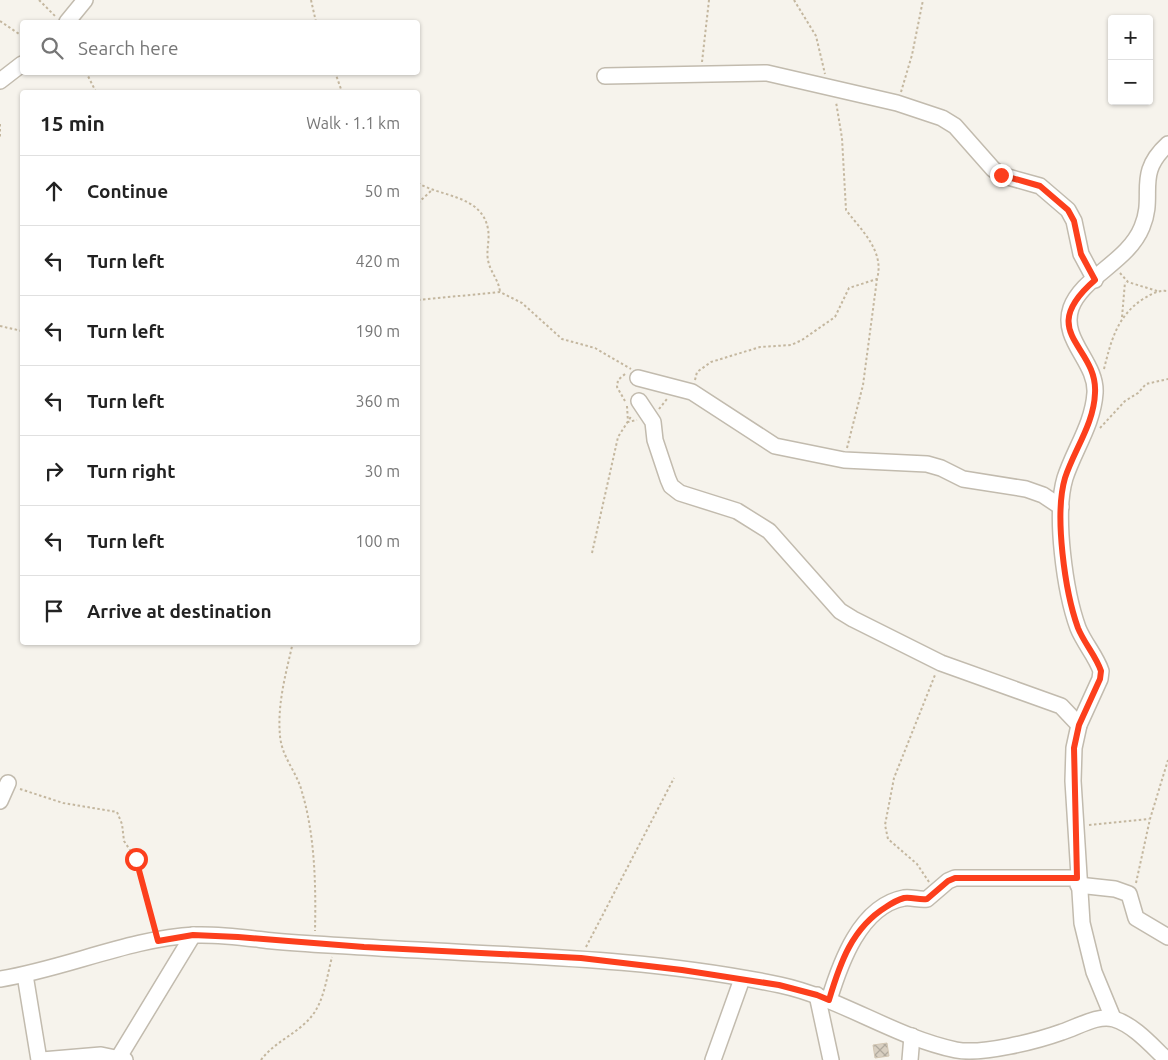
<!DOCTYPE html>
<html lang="en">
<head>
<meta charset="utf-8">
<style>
	:root { --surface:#fff; --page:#f2f2f2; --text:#222; --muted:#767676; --line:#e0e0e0 }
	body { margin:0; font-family:Ubuntu,sans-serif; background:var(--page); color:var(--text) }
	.controls { position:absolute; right:15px; top:15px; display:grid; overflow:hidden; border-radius:5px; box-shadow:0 1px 4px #0004 }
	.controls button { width:45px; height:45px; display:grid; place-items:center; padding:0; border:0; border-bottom:1px solid var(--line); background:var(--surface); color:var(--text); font:25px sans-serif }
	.stop { position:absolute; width:15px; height:15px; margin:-11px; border:4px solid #fc3f1d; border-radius:50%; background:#fff }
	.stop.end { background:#fc3f1d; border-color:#fff; box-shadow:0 1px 5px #0008 }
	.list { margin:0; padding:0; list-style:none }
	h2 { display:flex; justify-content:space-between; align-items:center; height:65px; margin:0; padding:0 20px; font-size:21px }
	h2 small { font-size:16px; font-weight:400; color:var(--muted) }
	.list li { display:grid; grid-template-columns:32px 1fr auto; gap:15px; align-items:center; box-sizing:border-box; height:70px; padding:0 20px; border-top:1px solid var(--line) }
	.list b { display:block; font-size:19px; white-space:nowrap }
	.list em { font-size:16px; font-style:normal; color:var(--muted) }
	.icon { flex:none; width:28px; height:28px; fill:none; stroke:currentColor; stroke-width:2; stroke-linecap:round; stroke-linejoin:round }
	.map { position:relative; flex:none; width:1168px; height:1060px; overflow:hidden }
	.search { position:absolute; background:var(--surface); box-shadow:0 1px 4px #0004; left:20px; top:20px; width:400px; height:55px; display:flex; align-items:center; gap:12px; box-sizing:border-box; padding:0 18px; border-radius:5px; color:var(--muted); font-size:19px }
	.panel { position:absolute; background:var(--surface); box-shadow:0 1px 4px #0004; left:20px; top:90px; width:400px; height:555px; border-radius:5px }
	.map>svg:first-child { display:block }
	.building { fill:url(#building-cross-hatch); stroke:#d3c7b4 }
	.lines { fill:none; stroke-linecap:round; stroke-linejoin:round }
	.minor-casing { stroke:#c2bbae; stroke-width:18 }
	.path { stroke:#c4b79f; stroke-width:2; stroke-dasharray:2.5 2.5; stroke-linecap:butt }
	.minor { stroke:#fff; stroke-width:15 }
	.route { stroke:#fc3f1d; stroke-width:6 }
</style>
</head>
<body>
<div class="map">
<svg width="1168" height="1060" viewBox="0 0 1168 1060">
	<defs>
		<pattern id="building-cross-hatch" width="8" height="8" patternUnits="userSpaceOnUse" patternTransform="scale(1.25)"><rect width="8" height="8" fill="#d8cfc1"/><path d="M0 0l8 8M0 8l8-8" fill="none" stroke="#b1aa9e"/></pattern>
	</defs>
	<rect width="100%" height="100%" fill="#f6f3ec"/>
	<polygon class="building" points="887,1043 889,1056 875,1058 873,1045"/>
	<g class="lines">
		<g class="minor-casing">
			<g id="minor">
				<polyline points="67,22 85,0"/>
				<polyline points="605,76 767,73 897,103 942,118 955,126 993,169 1001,175 1040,186 1068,210 1074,221 1081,254 1095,280"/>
				<polyline points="0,81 22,64"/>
				<polyline points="638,378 692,392 775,446 844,460 927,464 941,468 963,479 1026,489 1043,495 1061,507"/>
				<polyline points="639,401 653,422 655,440 668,479 671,486 680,493 737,511 769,531 840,611 853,619 941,663 1061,706 1079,725"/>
				<polyline points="0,801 8,783"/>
				<polyline points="1078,885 1115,889 1129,894 1136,918 1168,937"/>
				<polyline points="25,975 39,1060"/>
				<path d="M0 979C64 969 131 938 195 935 221 934 247 938 273 941 303 944 334 945 364 947 503 956 643 956 780 985 841 998 894 1037 956 1050 982 1055 1037 1041 1062 1032 1078 1027 1098 1014 1114 1019 1134 1025 1152 1046 1167 1060"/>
				<polyline points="817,995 831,1060"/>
				<path d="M829 1000C840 964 860 906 904 898 912 897 919 900 927 899L948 881 955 878H1077"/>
				<path d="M1113 1018 1094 972 1082 923 1073 781 1074 748 1079 725 1100 679 1101 671C1096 656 1084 643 1078 628 1065 592 1054 515 1065 478 1074 450 1093 424 1095 393 1097 362 1060 340 1071 308 1082 277 1128 262 1142 227 1156 194 1134 175 1168 144"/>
				<polyline points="119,1057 193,935"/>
				<polyline points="42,1060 101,1055 125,1060"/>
				<polyline points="713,1060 742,979"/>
				<polyline points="910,1060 912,1036"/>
			</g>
		</g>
		<g class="path">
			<polyline points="39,0 56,17"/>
			<polyline points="311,0 316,22"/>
			<polyline points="794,0 816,36 825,74"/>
			<polyline points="0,21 22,36"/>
			<polyline points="702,62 709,0"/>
			<polyline points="86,72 96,92"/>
			<polyline points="335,72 342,92"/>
			<polyline points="901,92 912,55 923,0"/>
			<polyline points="0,124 0,138"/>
			<path d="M418 183C441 197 482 195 488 229 490 240 486 250 488 260 490 272 499 280 500 292"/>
			<polyline points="418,203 432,190"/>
			<polyline points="1120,273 1128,282 1157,291"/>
			<polyline points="418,300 500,292 522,303 562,339 595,348 631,369"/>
			<polyline points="1122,317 1125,282"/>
			<polyline points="0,326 22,331"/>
			<path d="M1104 369C1111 341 1117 316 1143 299 1152 294 1157 290 1168 291"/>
			<polyline points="625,374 618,380 617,387 625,401"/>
			<path d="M695 380 697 372 711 362 760 347 791 345 802 340 835 317 849 288 877 279C885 251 861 230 846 210L842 138 836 102"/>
			<polyline points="627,406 628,422 637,420"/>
			<polyline points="659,409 667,399"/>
			<polyline points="1100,428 1125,401 1138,393 1146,384 1168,379"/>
			<polyline points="847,448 863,385 877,279"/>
			<polyline points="592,553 618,437 632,415"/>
			<path d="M293 642C286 673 277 704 280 736 282 758 297 772 302 792 315 836 316 885 315 931"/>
			<polyline points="20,789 63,803 117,812 122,824 124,841 136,859 154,927"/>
			<polyline points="1089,825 1149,819"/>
			<polyline points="929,882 917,864 888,839 885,825 894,778 935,675"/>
			<polyline points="1136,883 1150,819 1168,760"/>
			<polyline points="586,947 674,778"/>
			<path d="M261 1060C274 1042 297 1034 311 1017 324 1002 327 976 332 957"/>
		</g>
		<use href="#minor" class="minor"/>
	</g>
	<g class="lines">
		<path class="route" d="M136 859 158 941 193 935 238 937 364 947 581 958 682 970 779 985 817 995 829 1000C840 963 852 928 886 907 892 903 897 900 904 898 912 897 919 900 927 899L948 881 955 878H1077L1074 748 1079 725 1100 679 1101 671C1096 656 1084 643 1078 628 1065 592 1054 515 1065 478 1074 450 1094 424 1095 393 1098 345 1034 333 1095 280L1081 254 1074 221 1068 210 1040 186 1001 175"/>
	</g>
</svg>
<div class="controls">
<button>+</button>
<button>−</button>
</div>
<div class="stop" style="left:136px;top:859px"></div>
<div class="stop end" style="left:1001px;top:175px"></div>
<div class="search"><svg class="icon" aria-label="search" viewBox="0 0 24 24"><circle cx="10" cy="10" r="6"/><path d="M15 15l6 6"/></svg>Search here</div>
<section class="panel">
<h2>15 min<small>Walk · 1.1 km</small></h2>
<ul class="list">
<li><svg class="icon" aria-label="ahead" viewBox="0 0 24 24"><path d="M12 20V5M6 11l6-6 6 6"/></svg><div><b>Continue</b></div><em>50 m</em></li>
<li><svg class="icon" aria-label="left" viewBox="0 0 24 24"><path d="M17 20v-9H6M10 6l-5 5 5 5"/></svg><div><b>Turn left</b></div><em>420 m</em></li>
<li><svg class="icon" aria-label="left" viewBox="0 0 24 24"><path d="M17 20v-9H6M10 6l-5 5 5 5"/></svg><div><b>Turn left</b></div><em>190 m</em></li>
<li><svg class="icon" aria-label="left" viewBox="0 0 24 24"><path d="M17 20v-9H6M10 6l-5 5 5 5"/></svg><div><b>Turn left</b></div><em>360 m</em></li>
<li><svg class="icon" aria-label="right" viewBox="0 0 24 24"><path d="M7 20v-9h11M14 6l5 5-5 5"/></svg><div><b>Turn right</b></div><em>30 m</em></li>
<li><svg class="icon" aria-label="left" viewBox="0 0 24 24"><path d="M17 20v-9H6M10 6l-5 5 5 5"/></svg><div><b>Turn left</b></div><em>100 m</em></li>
<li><svg class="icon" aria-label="arrive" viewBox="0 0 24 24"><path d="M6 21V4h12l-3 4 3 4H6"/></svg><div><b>Arrive at destination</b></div></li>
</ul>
</section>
</div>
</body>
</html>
